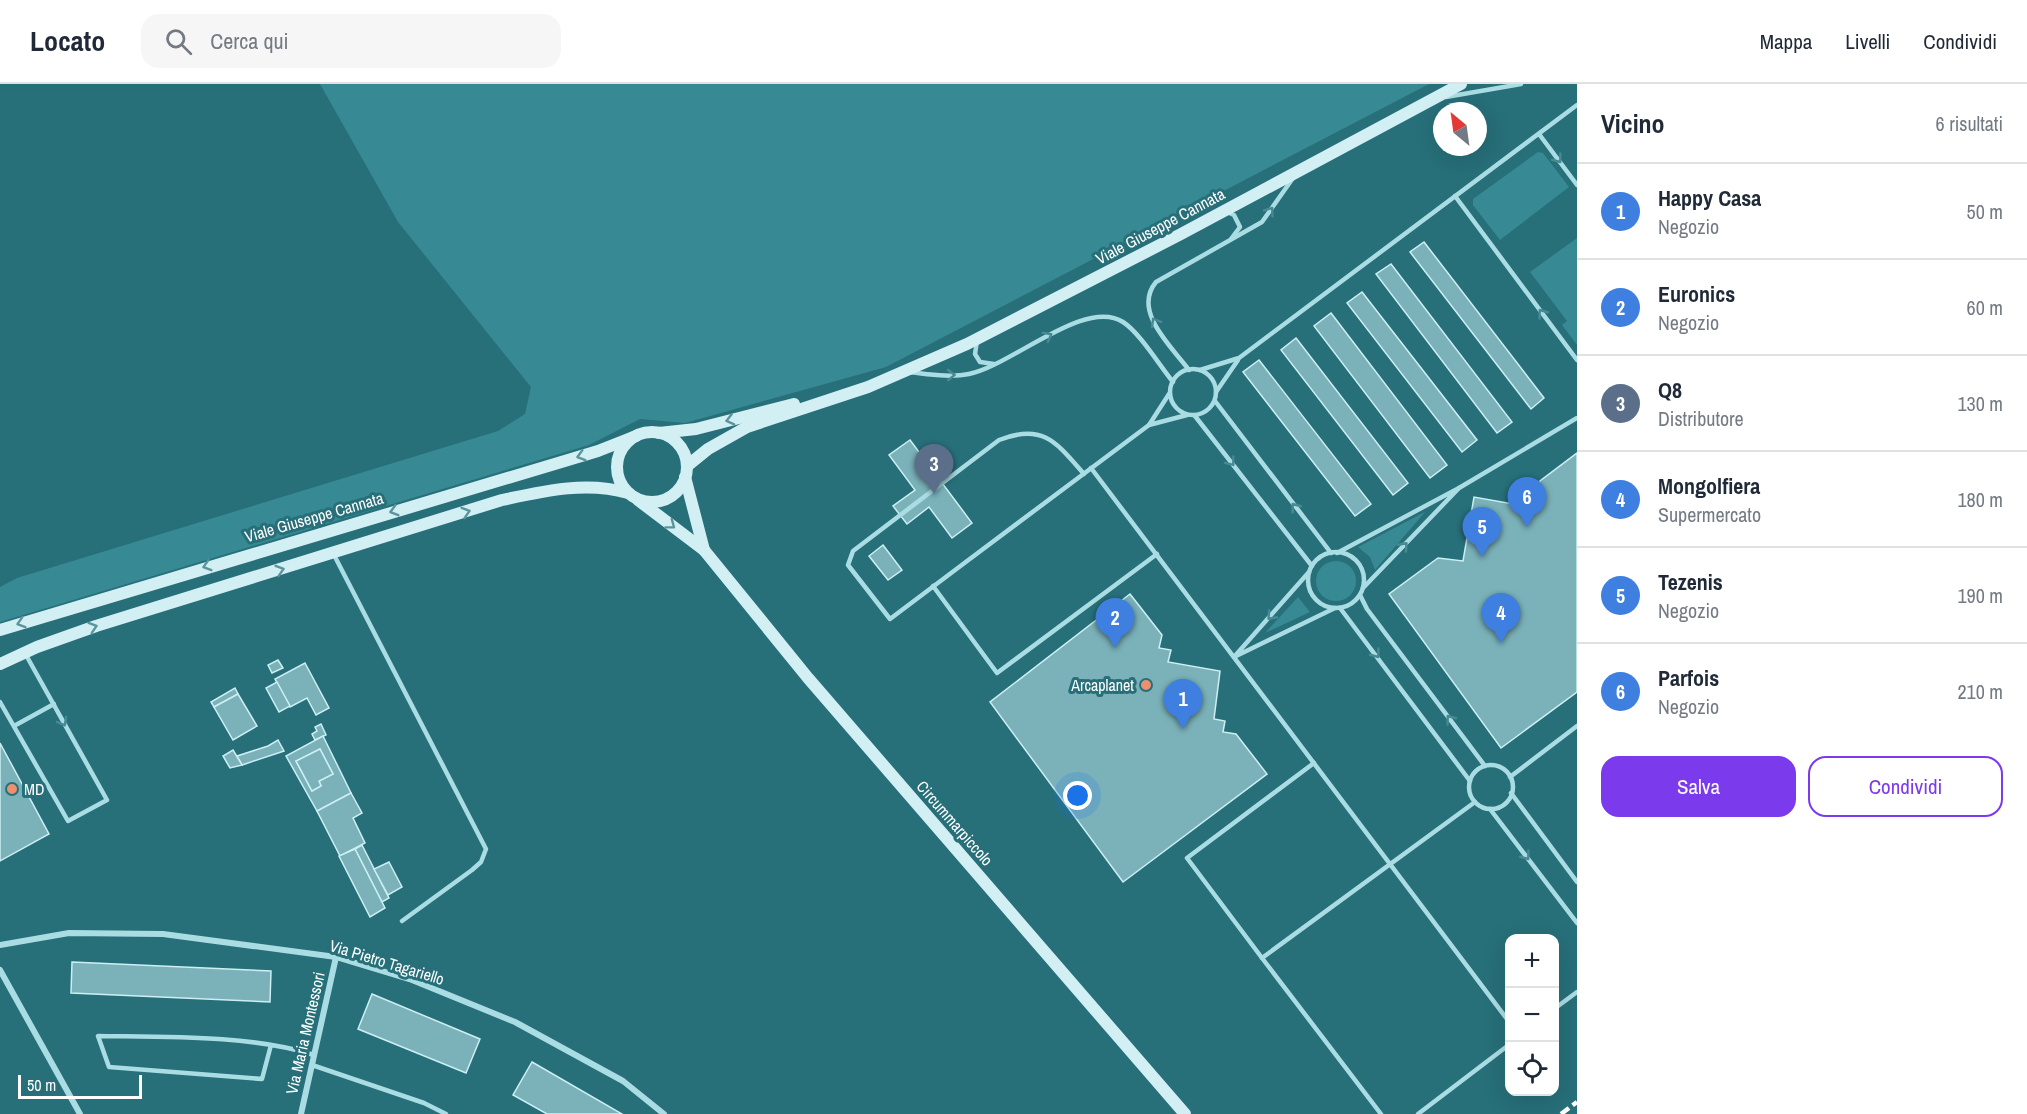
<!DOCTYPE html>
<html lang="it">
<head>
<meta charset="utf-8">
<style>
	:root { --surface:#fff; --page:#f6f6f7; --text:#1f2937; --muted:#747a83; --line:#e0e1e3; --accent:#7c3aed }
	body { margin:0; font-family:"Archivo Narrow",sans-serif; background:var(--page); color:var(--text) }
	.controls { position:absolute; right:18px; bottom:18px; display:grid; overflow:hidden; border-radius:12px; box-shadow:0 6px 24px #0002 }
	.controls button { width:54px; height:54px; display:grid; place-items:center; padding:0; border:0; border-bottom:2px solid var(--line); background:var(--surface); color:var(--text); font:30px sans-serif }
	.compass { position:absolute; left:1433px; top:18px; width:54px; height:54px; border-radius:50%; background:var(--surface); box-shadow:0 6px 24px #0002; rotate:331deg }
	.scale { position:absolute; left:18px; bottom:15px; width:124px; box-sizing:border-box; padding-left:6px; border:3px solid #fff; border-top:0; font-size:16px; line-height:21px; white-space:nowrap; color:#fff; -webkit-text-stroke:4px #276f79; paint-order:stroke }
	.you { position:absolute; left:1078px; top:712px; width:21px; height:21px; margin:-15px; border:4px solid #fff; border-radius:50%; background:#1a73e8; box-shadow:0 0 0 9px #1a73e833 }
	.badge { display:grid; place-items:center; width:39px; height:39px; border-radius:50%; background:var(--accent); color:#fff; font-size:20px; font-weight:700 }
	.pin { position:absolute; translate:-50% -50px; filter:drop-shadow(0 2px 3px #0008) }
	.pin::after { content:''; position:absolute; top:32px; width:21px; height:18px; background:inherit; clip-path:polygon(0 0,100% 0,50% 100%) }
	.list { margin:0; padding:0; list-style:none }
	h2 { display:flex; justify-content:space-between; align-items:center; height:78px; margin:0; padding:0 24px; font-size:26px }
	h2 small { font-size:20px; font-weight:400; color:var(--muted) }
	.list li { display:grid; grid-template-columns:39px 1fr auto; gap:18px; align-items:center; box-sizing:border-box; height:96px; padding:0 24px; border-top:2px solid var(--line) }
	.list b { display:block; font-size:22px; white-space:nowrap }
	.list p { margin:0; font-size:20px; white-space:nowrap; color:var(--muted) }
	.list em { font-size:20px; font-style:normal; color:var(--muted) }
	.actions { display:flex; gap:12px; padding:18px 24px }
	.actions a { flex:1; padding:14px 0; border:2px solid var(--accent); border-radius:18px; text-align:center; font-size:21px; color:var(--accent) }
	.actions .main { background:var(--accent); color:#fff }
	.icon { flex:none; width:33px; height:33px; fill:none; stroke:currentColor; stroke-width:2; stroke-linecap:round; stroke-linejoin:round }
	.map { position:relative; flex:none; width:1577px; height:1030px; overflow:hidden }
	header { display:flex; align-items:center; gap:36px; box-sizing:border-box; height:84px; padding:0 30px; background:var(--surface); border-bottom:2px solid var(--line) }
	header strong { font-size:28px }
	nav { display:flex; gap:33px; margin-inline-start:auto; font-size:21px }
	.search { width:420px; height:54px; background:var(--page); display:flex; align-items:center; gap:15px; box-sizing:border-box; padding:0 21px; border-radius:18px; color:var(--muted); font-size:22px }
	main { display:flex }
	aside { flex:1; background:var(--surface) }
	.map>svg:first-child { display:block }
	.green { fill:#378a94 }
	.building { fill:#7bb2ba; stroke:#cceff3; stroke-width:1.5; fill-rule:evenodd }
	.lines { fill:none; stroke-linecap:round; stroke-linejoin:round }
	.lane { stroke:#aadde3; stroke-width:4.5 }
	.street { stroke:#aadde3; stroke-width:6 }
	.secondary { stroke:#d2eff4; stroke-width:12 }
	.rail { stroke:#fff; stroke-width:4.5; stroke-dasharray:10 4.5; stroke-linecap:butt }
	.oneway { stroke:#488a94 }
	.oneway2 { stroke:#5a959e }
	.poi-dot { fill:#eb9170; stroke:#276f79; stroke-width:2 }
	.labels { text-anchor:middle; stroke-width:6; stroke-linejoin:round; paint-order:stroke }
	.street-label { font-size:16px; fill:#fff; stroke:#276f79 }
	.poi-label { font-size:16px; fill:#fff; stroke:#276f79; text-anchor:end }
</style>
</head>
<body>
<header>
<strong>Locato</strong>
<div class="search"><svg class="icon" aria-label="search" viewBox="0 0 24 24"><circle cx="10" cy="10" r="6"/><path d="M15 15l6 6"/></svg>Cerca qui</div>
<nav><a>Mappa</a><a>Livelli</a><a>Condividi</a></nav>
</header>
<main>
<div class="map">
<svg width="1577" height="1030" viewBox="0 0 1577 1030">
	<rect width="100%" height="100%" fill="#276f79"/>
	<g class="green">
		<polygon points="320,0 1429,0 886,283 685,339 640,335 589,361 0,538 0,503 17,494 498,347 525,330 531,303 398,138"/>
		<polygon points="1538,68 1543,69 1569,103 1500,156 1473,121 1473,115"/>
		<polygon points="1577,154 1577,261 1562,241 1567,237 1530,188"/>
		<polygon points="1425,428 1375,486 1370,473 1358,463"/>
		<circle cx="1336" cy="497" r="20"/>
		<polygon points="1298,513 1310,528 1265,549"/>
	</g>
	<g class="building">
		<polygon points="1424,158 1544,314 1531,325 1410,168"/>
		<polygon points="1391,180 1512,338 1497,349 1376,190"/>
		<polygon points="1362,208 1477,356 1462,368 1347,219"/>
		<polygon points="1331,229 1447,381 1430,394 1314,242"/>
		<polygon points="1296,254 1408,399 1393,411 1281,266"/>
		<polygon points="1259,276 1371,420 1355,432 1243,288"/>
		<polygon points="910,356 972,439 952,454 929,423 907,440 893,422 915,406 889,371"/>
		<polygon points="1577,369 1577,608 1501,664 1389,510 1438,474 1463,477 1474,413 1536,424 1540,397"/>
		<polygon points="883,461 902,486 888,496 869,472"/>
		<polygon points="1130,510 1162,551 1159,564 1171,566 1168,578 1220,587 1214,635 1225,637 1223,648 1236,650 1267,690 1123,798 990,618"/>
		<polygon points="278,576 283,584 272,589 268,581"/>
		<polygon points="305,579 329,624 316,631 307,614 290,623 275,595"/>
		<polygon points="277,598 290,622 279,628 266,604"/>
		<polygon points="235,604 238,610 214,623 211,618"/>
		<polygon points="238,610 257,642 233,656 214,623"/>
		<polygon points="321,640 326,651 315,656 312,650 317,647 315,643"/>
		<path d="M323 652 351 709 317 727 286 672ZM320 665 333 690 319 697 321 702 312 707 296 677Z"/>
		<polygon points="278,656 284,667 242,681 237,672 268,662"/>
		<polygon points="0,659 49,750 0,777"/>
		<polygon points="320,665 333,690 319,697 321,702 312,707 296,677"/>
		<polygon points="233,666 242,681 230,684 223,672"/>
		<polygon points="351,709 362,729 353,734 365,759 340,772 317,727"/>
		<polygon points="362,761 389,814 382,818 355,765"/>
		<polygon points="355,765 385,824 370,833 339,772"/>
		<polygon points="389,778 402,803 388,811 374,785"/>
		<polygon points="72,878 271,887 270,918 71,909"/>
		<polygon points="372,910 480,955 466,989 358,945"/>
		<polygon points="532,978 622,1030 547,1030 513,1011"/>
	</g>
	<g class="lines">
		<g class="lane">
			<polyline points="1446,13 1521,0"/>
			<polyline points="1539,50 1577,101"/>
			<polyline points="1455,112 1577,276"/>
			<polyline points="1227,128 1234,131 1240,143 1231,155"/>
			<polyline points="977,257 975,270 980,278 994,280"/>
			<circle cx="1193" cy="308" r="23"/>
			<path d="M1189 286C1171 262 1132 227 1156 198L1262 138 1293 94"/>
			<polyline points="1200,286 1239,274 1577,21"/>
			<path d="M909 288C928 290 950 294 969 290 1011 282 1085 213 1123 238 1140 249 1159 281 1173 298"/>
			<polyline points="1216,308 1238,276"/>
			<polyline points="1169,310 1149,341 1187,331"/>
			<polyline points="1215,317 1331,469"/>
			<polyline points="1195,332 1312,482"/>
			<polyline points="1091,384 1510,939"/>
			<path d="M1084 390C1056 358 1043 339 999 356L853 467 848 481 890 535C976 470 1062 406 1149 341"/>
			<polyline points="1459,404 1577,334"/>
			<circle cx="1336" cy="496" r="28"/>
			<polyline points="333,469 486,765 481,778 472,786 402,837"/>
			<polyline points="1337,469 1459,404 1363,504"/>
			<polyline points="1309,488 1234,573 1335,524"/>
			<polyline points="933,502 997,589 1157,470"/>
			<polyline points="1360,511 1367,525 1485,682"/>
			<polyline points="1340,524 1470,697"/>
			<polyline points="0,618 68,737 107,716 26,571"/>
			<polyline points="14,642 54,620"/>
			<polyline points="1314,679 1187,774 1262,874 1475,718"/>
			<circle cx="1491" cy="703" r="22"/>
			<polyline points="1510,693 1577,642"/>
			<polyline points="1511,709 1577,798"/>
			<polyline points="1490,725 1577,839"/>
			<polyline points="1262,874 1381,1030"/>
			<polyline points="1554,925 1577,908"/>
			<path d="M271 961 262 995 109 983 98 952C163 953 254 951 314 971"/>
			<polyline points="312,981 424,1019 446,1030"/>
			<polyline points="1418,1030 1510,960"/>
		</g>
		<g class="street">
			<polyline points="0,861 69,849 163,850 336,873 412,896 515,938 623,997 664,1030"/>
			<polyline points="0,886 80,1030"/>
			<polyline points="301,1030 336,873"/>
		</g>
		<g class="secondary">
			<circle cx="652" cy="383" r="35"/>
			<polyline points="659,349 696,345 794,320"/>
			<polyline points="687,382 708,365 747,343 868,303 967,260 1181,150 1461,0"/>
			<polyline points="685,393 704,466"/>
			<polyline points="638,416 704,466 808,594 1185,1030"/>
			<polyline points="0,546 598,367 636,352"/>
			<path d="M0 580 37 563 96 542 502 416C544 407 586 397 628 409"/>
		</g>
		<polyline class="rail" points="1561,1030 1577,1018"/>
	</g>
	<defs><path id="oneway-chevron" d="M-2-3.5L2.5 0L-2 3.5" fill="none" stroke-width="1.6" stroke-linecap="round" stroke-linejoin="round" transform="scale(1.5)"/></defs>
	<g class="oneway">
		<use href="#oneway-chevron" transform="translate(1558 75) rotate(53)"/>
		<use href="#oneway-chevron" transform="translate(1270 127) rotate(-54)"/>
		<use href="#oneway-chevron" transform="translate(1542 229) rotate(-127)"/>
		<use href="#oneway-chevron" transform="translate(1155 238) rotate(-120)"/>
		<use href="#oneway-chevron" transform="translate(1048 252) rotate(-28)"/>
		<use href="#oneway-chevron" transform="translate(951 291) rotate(-1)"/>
		<use href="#oneway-chevron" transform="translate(1231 378) rotate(52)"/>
		<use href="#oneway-chevron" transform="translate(1295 423) rotate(-127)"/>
		<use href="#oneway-chevron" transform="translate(1404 462) rotate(-48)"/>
		<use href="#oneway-chevron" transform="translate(1271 532) rotate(132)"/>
		<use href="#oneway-chevron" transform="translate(1376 570) rotate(53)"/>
		<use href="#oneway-chevron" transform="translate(1450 635) rotate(-127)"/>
		<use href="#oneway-chevron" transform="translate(63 638) rotate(61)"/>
		<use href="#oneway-chevron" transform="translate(1526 772) rotate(53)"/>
	</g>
	<g class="oneway2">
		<use href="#oneway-chevron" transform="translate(730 336) rotate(166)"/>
		<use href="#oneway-chevron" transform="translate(581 372) rotate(164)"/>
		<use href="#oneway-chevron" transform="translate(394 427) rotate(164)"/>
		<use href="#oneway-chevron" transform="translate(466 428) rotate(-17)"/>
		<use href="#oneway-chevron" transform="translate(671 441) rotate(37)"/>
		<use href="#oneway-chevron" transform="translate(207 482) rotate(163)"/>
		<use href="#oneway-chevron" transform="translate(280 486) rotate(-17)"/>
		<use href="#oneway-chevron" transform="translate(21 539) rotate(163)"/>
		<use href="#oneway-chevron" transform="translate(93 543) rotate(-18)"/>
	</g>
	<g class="poi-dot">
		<circle cx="1146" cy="601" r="6"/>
		<circle cx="12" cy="705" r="6"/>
	</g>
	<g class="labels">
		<g class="street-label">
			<text transform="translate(1160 142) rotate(-28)" y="6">Viale Giuseppe Cannata</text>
			<text transform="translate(314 433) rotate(-16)" y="6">Viale Giuseppe Cannata</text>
			<text transform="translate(955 739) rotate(49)" y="6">Circummarpiccolo</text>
			<text transform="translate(387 878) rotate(17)" y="6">Via Pietro Tagariello</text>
			<text transform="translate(305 949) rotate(-77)" y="6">Via Maria Montessori</text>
		</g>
		<g class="poi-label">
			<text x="1134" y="607">Arcaplanet</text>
			<text x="24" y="711" text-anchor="start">MD</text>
		</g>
	</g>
</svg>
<div class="controls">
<button>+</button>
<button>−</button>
<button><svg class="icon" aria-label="locate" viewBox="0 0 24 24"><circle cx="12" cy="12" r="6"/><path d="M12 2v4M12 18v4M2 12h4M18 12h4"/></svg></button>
</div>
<svg class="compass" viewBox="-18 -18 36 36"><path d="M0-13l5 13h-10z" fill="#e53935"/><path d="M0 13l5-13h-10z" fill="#747a83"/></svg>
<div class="scale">50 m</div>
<div class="you"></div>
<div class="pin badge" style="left:1183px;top:645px;background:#3f7fe0">1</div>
<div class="pin badge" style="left:1115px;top:564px;background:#3f7fe0">2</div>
<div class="pin badge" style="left:934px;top:410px;background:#5c6f8a">3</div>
<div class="pin badge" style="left:1501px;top:559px;background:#3f7fe0">4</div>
<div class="pin badge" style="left:1482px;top:473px;background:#3f7fe0">5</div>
<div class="pin badge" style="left:1527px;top:443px;background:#3f7fe0">6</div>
</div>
<aside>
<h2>Vicino<small>6 risultati</small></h2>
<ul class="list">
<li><span class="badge" style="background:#3f7fe0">1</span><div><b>Happy Casa</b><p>Negozio</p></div><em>50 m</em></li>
<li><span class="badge" style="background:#3f7fe0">2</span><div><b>Euronics</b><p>Negozio</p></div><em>60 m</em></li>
<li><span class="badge" style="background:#5c6f8a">3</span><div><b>Q8</b><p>Distributore</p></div><em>130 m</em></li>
<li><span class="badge" style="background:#3f7fe0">4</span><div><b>Mongolfiera</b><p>Supermercato</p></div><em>180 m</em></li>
<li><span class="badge" style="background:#3f7fe0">5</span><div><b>Tezenis</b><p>Negozio</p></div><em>190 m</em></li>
<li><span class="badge" style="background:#3f7fe0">6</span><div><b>Parfois</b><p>Negozio</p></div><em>210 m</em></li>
</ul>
<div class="actions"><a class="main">Salva</a><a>Condividi</a></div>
</aside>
</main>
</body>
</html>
